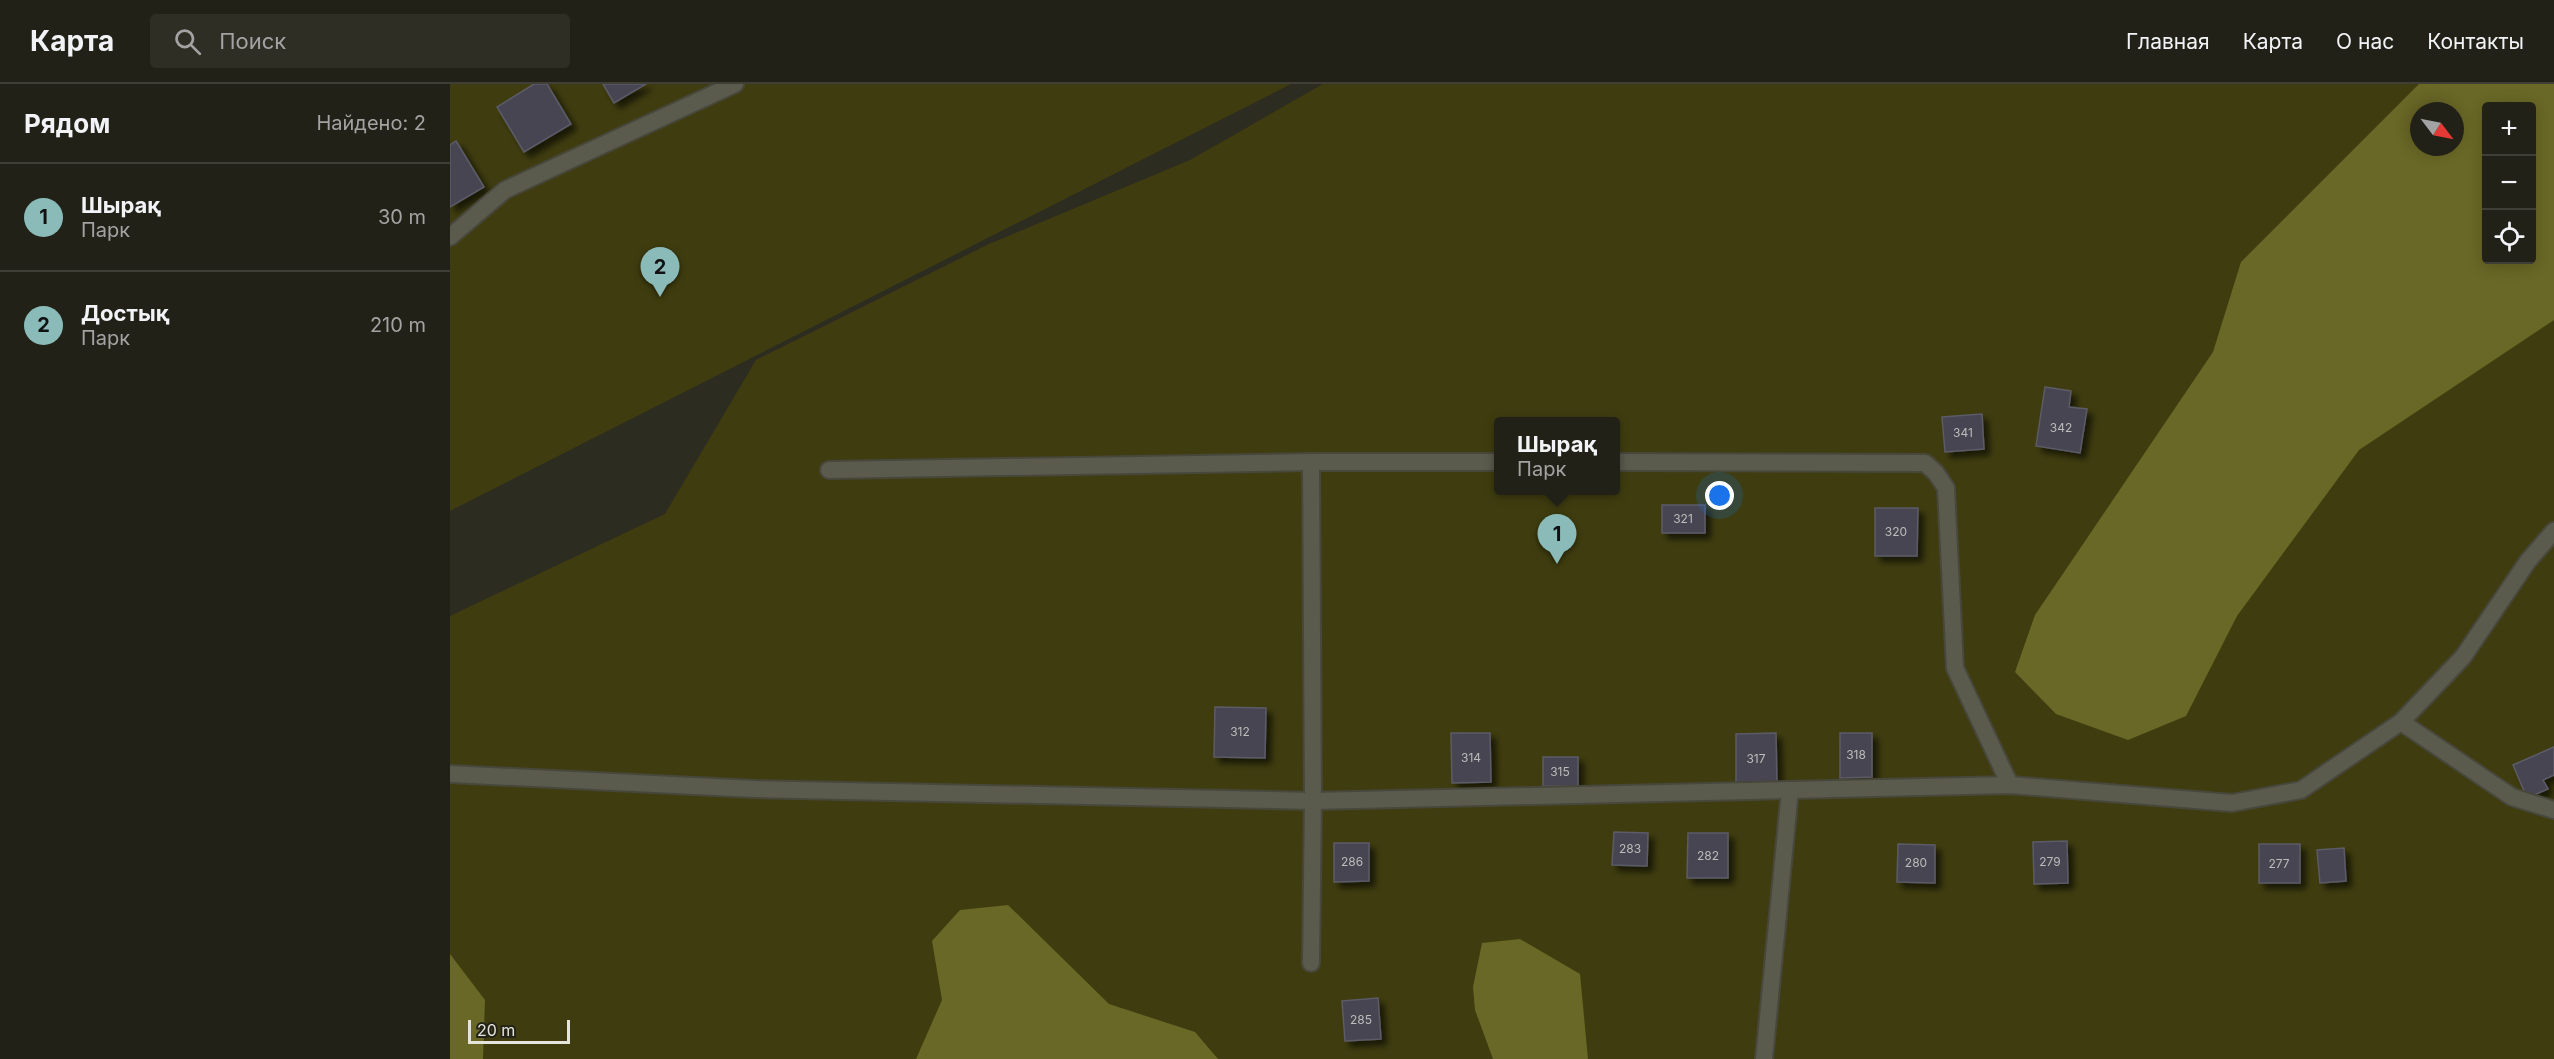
<!DOCTYPE html>
<html lang="ru">
<head>
<meta charset="utf-8">
<style>
	:root { --surface:#222118; --page:#2e2e25; --text:#f1f3f6; --muted:#a2a3a2; --line:#3f3e37; --accent:#8bbbb9 }
	body { margin:0; font-family:Inter,sans-serif; background:var(--page); color:var(--text) }
	.controls { position:absolute; right:18px; top:18px; display:grid; overflow:hidden; border-radius:6px; box-shadow:0 3px 15px #0003 }
	.controls button { width:54px; height:54px; display:grid; place-items:center; padding:0; border:0; border-bottom:2px solid var(--line); background:var(--surface); color:var(--text); font:30px sans-serif }
	.compass { position:absolute; left:1960px; top:18px; width:54px; height:54px; border-radius:50%; background:var(--surface); box-shadow:0 3px 15px #0003; rotate:122deg }
	.scale { position:absolute; left:18px; bottom:15px; width:102px; box-sizing:border-box; padding-left:6px; border:3px solid #e4e4dd; border-top:0; font-size:16px; line-height:21px; white-space:nowrap; color:#e4e4dd; -webkit-text-stroke:4px #232317; paint-order:stroke }
	.you { position:absolute; left:1270px; top:412px; width:21px; height:21px; margin:-15px; border:4px solid #fff; border-radius:50%; background:#1a73e8; box-shadow:0 0 0 9px #1a73e833 }
	.badge { display:grid; place-items:center; width:39px; height:39px; border-radius:50%; background:var(--accent); color:#111; font-size:20px; font-weight:700 }
	.pin { position:absolute; translate:-50% -50px; filter:drop-shadow(0 2px 3px #0008) }
	.pin::after { content:''; position:absolute; top:32px; width:21px; height:18px; background:inherit; clip-path:polygon(0 0,100% 0,50% 100%) }
	.popup { position:absolute; left:1044px; top:333px; width:126px; height:78px; box-sizing:border-box; display:grid; place-content:center; border-radius:6px; background:var(--surface); filter:drop-shadow(0 2px 4px #0005); font-size:20px; white-space:nowrap; color:var(--muted) }
	.popup b { font-size:22px; color:var(--text) }
	.popup::after { content:''; position:absolute; left:50%; top:100%; margin-left:-12px; border:12px solid transparent; border-top-color:var(--surface) }
	.list { margin:0; padding:0; list-style:none }
	h2 { display:flex; justify-content:space-between; align-items:center; height:78px; margin:0; padding:0 24px; font-size:26px }
	h2 small { font-size:20px; font-weight:400; color:var(--muted) }
	.list li { display:grid; grid-template-columns:39px 1fr auto; gap:18px; align-items:center; box-sizing:border-box; height:108px; padding:0 24px; border-top:2px solid var(--line) }
	.list b { display:block; font-size:22px; white-space:nowrap }
	.list p { margin:0; font-size:20px; white-space:nowrap; color:var(--muted) }
	.list em { font-size:20px; font-style:normal; color:var(--muted) }
	.icon { flex:none; width:33px; height:33px; fill:none; stroke:currentColor; stroke-width:2; stroke-linecap:round; stroke-linejoin:round }
	.map { position:relative; flex:none; width:2104px; height:975px; overflow:hidden }
	header { display:flex; align-items:center; gap:36px; box-sizing:border-box; height:84px; padding:0 30px; background:var(--surface); border-bottom:2px solid var(--line) }
	header strong { font-size:28px }
	nav { display:flex; gap:33px; margin-inline-start:auto; font-size:21px }
	.search { width:420px; height:54px; background:var(--page); display:flex; align-items:center; gap:15px; box-sizing:border-box; padding:0 21px; border-radius:6px; color:var(--muted); font-size:22px }
	main { display:flex }
	aside { flex:1; background:var(--surface) }
	.map>svg:first-child { display:block }
	.green { fill:#3f3d0f; fill-rule:evenodd }
	.water { fill:#6a6826; fill-rule:evenodd }
	.building { fill:#464451; stroke:#5c5b68; stroke-width:1.5; filter:url(#shadow) }
	.lines { fill:none; stroke-linecap:round; stroke-linejoin:round }
	.minor-casing { stroke:#47473c; stroke-width:20 }
	.minor { stroke:#5a5a4d; stroke-width:16 }
	.labels { text-anchor:middle; stroke-width:4.5; stroke-linejoin:round; paint-order:stroke }
	.number-label { font-size:12px; fill:#bcbcba }
</style>
</head>
<body>
<header>
<strong>Карта</strong>
<div class="search"><svg class="icon" aria-label="search" viewBox="0 0 24 24"><circle cx="10" cy="10" r="6"/><path d="M15 15l6 6"/></svg>Поиск</div>
<nav><a>Главная</a><a>Карта</a><a>О нас</a><a>Контакты</a></nav>
</header>
<main>
<aside>
<h2>Рядом<small>Найдено: 2</small></h2>
<ul class="list">
<li><span class="badge">1</span><div><b>Шырақ</b><p>Парк</p></div><em>30 m</em></li>
<li><span class="badge">2</span><div><b>Достық</b><p>Парк</p></div><em>210 m</em></li>
</ul>
</aside>
<div class="map">
<svg width="2104" height="975" viewBox="0 0 2104 975">
	<defs>
		<filter id="shadow"><feDropShadow dx="5.5" dy="5.5" stdDeviation="3" flood-color="#0009"/></filter>
	</defs>
	<rect width="100%" height="100%" fill="#2d2c20"/>
	<g class="green">
		<polygon points="0,0 841,0 0,427"/>
		<path d="M873 0H2104V975H0V532L215 430 306 276 539 160 740 76ZM2036 22H2082V176H2036ZM1969 27H2005V63H1969ZM1048 338H1166V406H1048Z"/>
	</g>
	<g class="water">
		<path d="M1969 0H2104V236L1909 366 1787 532 1736 632 1678 656 1606 630 1565 588 1585 531 1763 268 1791 178ZM2082 22V176H2036V22ZM1969 27H2005V63H1969Z"/>
		<polygon points="558,821 659,920 745,948 768,975 466,975 492,916 482,857 510,826"/>
		<polygon points="1070,855 1130,890 1138,975 1043,975 1025,926 1023,903 1032,859"/>
		<polygon points="0,870 35,916 33,975 0,975"/>
	</g>
	<g class="building">
		<polygon points="84,0 97,0 121,40 74,68 47,23"/>
		<polygon points="153,0 196,0 164,19"/>
		<polygon points="6,57 34,103 0,123 0,61"/>
		<polygon points="1595,303 1621,307 1619,323 1637,325 1630,369 1586,362"/>
		<polygon points="1532,330 1534,365 1495,368 1492,333"/>
		<rect x="1212" y="421" width="43" height="28"/>
		<polygon points="1425,424 1468,424 1467,472 1425,472"/>
		<polygon points="765,623 816,624 815,674 764,673"/>
		<polygon points="1001,649 1040,649 1041,698 1002,699"/>
		<polygon points="1326,649 1327,701 1286,701 1286,650"/>
		<polygon points="1390,649 1422,649 1422,693 1390,694"/>
		<polygon points="2104,663 2104,691 2093,696 2098,705 2077,714 2063,681"/>
		<rect x="1093" y="673" width="35" height="29"/>
		<polygon points="1164,748 1198,749 1197,782 1162,781"/>
		<polygon points="1238,749 1278,749 1278,794 1237,794"/>
		<polygon points="1617,757 1618,799 1584,800 1583,758"/>
		<polygon points="884,759 919,759 919,797 884,798"/>
		<polygon points="1448,760 1485,761 1485,799 1447,798"/>
		<rect x="1809" y="760" width="41" height="39"/>
		<polygon points="1894,764 1896,797 1870,799 1867,766"/>
		<polygon points="928,914 931,955 895,957 892,917"/>
	</g>
	<g class="lines">
		<g class="minor-casing">
			<g id="minor">
				<polyline points="0,153 55,106 285,0"/>
				<polyline points="1166,378 1475,379 1486,389 1496,404 1505,584 1560,701"/>
				<polyline points="379,386 861,378 1048,378"/>
				<polyline points="1951,638 2062,713 2104,726"/>
				<polyline points="0,690 305,705 863,717 1560,701 1782,719 1851,706 1951,638 2013,573 2078,477 2104,447"/>
				<polyline points="861,879 863,717 861,378"/>
				<polyline points="1314,975 1340,706"/>
			</g>
		</g>
		<use href="#minor" class="minor"/>
	</g>
	<g class="labels">
		<g class="number-label">
			<text x="1611" y="348">342</text>
			<text x="1513" y="353">341</text>
			<text x="1233" y="439">321</text>
			<text x="1446" y="452">320</text>
			<text x="790" y="652">312</text>
			<text x="1406" y="675">318</text>
			<text x="1021" y="678">314</text>
			<text x="1306" y="679">317</text>
			<text x="1110" y="692">315</text>
			<text x="1180" y="769">283</text>
			<text x="1258" y="776">282</text>
			<text x="902" y="782">286</text>
			<text x="1600" y="782">279</text>
			<text x="1466" y="783">280</text>
			<text x="1829" y="784">277</text>
			<text x="911" y="940">285</text>
		</g>
	</g>
</svg>
<div class="controls">
<button>+</button>
<button>−</button>
<button><svg class="icon" aria-label="locate" viewBox="0 0 24 24"><circle cx="12" cy="12" r="6"/><path d="M12 2v4M12 18v4M2 12h4M18 12h4"/></svg></button>
</div>
<svg class="compass" viewBox="-18 -18 36 36"><path d="M0-13l5 13h-10z" fill="#e53935"/><path d="M0 13l5-13h-10z" fill="#a2a3a2"/></svg>
<div class="scale">20 m</div>
<div class="you"></div>
<div class="pin badge" style="left:1107px;top:480px">1</div>
<div class="popup"><b>Шырақ</b>Парк</div>
<div class="pin badge" style="left:210px;top:213px">2</div>
</div>
</main>
</body>
</html>
